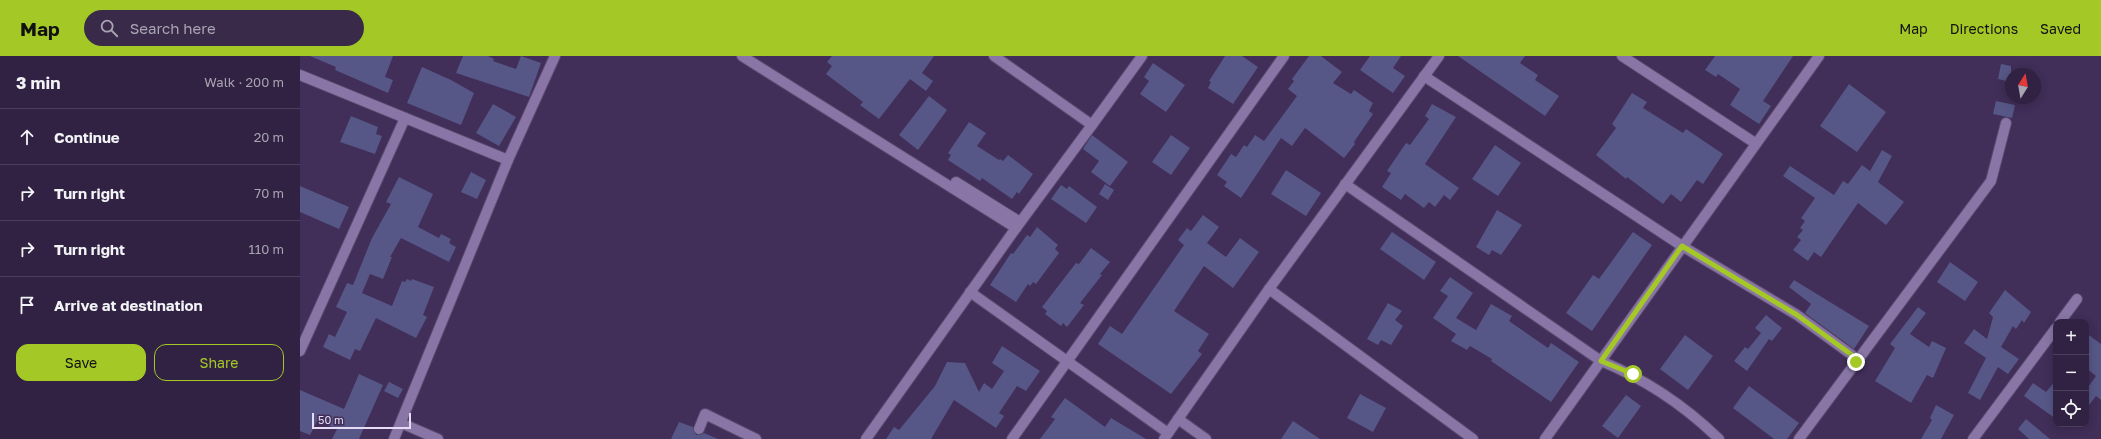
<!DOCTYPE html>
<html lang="en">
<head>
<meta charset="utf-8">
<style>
	:root { --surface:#312243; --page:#392a4a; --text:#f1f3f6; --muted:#a8a4b2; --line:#4c3f5c; --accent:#a4c825 }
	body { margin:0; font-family:"Golos Text",sans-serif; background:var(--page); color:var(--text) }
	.controls { position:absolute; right:12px; bottom:12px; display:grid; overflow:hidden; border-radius:8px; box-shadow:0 2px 10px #0003 }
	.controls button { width:36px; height:36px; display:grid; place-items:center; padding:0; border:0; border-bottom:1px solid var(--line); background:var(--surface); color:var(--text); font:20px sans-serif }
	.compass { position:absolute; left:1705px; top:12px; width:36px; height:36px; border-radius:50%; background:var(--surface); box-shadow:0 2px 10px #0003; rotate:11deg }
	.scale { position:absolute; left:12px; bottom:10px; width:99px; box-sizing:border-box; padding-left:4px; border:2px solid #e6dcf7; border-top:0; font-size:11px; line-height:14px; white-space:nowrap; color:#e6dcf7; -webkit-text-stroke:3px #412e59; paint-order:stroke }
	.stop { position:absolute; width:12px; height:12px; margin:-9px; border:3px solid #a4c825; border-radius:50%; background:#fff }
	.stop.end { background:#a4c825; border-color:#fff; box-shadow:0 1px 4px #0008 }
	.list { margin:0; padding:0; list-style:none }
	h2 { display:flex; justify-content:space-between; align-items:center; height:52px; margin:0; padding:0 16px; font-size:17px }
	h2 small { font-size:13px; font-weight:400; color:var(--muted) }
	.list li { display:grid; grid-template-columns:26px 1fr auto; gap:12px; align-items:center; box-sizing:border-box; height:56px; padding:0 16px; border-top:1px solid var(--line) }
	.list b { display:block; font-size:15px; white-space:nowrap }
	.list em { font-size:13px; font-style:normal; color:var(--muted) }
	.actions { display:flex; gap:8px; padding:12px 16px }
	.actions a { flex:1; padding:9px 0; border:1px solid var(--accent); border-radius:12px; text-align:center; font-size:14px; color:var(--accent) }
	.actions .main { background:var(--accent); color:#111 }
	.icon { flex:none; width:22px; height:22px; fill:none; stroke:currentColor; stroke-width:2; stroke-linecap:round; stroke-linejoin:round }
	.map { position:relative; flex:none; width:1801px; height:383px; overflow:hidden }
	header { display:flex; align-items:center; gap:24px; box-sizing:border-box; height:56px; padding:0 20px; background:var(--accent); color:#111 }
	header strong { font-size:19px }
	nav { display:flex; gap:22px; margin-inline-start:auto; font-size:14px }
	.search { width:280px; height:36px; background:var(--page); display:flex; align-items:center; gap:10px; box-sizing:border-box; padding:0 14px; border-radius:22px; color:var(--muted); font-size:15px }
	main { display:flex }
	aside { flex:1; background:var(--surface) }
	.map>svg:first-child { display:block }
	.building { fill:#565786 }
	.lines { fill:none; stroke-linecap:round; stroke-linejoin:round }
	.minor-casing { stroke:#59496d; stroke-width:12 }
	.minor { stroke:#8976a6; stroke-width:10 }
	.route { stroke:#a4c825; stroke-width:5 }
</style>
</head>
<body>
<header>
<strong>Map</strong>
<div class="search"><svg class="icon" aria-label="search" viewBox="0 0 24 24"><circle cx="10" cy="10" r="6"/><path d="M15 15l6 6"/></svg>Search here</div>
<nav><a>Map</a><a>Directions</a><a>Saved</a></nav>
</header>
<main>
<aside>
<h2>3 min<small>Walk · 200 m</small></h2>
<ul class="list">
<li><svg class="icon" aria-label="ahead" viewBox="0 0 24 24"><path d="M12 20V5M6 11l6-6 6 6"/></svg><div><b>Continue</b></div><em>20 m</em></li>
<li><svg class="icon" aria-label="right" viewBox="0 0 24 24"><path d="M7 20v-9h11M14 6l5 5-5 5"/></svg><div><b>Turn right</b></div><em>70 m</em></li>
<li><svg class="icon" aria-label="right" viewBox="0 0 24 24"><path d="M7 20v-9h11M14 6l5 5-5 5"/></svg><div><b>Turn right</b></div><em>110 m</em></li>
<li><svg class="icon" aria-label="arrive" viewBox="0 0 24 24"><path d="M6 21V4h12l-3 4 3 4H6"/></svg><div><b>Arrive at destination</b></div></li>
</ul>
<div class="actions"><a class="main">Save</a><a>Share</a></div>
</aside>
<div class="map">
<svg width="1801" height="383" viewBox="0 0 1801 383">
	<rect width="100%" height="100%" fill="#412e59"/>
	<g class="building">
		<polygon points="10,0 93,0 85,21 93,24 88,37 35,14 36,11"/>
		<polygon points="163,0 188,0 194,3 193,5 216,13 221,0 241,7 229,41 156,17"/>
		<polygon points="532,0 634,0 622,17 633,25 626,35 610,23 579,63 560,49 563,46 526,18 532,10 527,6"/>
		<polygon points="925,0 942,0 958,11 933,48 908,32 911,26 909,25"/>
		<polygon points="1009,0 1021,0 1042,16 1033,27 1051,38 1054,34 1073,47 1069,55 1073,58 1054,86 1055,88 1044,102 1005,72 992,90 981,82 941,142 924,130 927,126 917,119 931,98 936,101 944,89 947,91 955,79 964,85 997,40 988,33 994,25 992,23"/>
		<polygon points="1070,0 1101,0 1093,12 1105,20 1093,37 1060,14"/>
		<polygon points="1158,0 1225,0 1220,7 1238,19 1235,24 1259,40 1245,60"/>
		<polygon points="1415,0 1493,0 1463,45 1471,50 1459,68 1430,49 1440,33 1418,18 1416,21 1405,14"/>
		<polygon points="853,7 885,29 866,56 840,38 849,25 844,21"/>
		<polygon points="1701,8 1711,10 1711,26 1698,23"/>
		<polygon points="122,11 151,24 174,37 161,69 107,47"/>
		<polygon points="1549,28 1586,56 1557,96 1520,70"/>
		<polygon points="1332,37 1347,46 1343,52 1383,77 1386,73 1423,98 1403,128 1397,124 1381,146 1371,138 1363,148 1327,121 1326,123 1296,99 1316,72 1312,68"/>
		<polygon points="629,40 647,54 618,94 599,79"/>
		<polygon points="1696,45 1715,49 1712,62 1693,58"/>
		<polygon points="193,48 216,61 199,90 176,77"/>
		<polygon points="1132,48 1156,61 1125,108 1159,132 1150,144 1144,139 1135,151 1129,146 1124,152 1105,138 1101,144 1082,131 1091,117 1087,115 1106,87 1110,89 1129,63 1125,60"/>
		<polygon points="51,60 78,71 76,78 82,80 75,98 40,86"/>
		<polygon points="669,66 686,77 677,90 699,104 700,103 703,105 708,99 733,118 719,138 717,136 712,143 682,122 680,125 648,104 651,99 648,97"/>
		<polygon points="792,79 828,106 810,130 791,116 799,105 783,93"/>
		<polygon points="871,79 890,92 871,119 852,106"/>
		<polygon points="1195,89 1221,107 1198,140 1172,123"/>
		<polygon points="1582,94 1592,100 1578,126 1604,146 1586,169 1558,147 1521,201 1514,196 1508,205 1493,194 1501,184 1497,181 1503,174 1500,172 1505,165 1501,162 1515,142 1483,120 1490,110 1534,139 1543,125 1548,128 1562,109 1570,115"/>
		<polygon points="986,114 1021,137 1006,160 971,138"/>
		<polygon points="171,116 186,124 177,143 161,136"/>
		<polygon points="99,121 133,138 118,171 139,182 141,178 151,183 149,187 156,191 149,206 101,182 90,201 92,201 83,223 70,218 62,237 92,250 102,225 105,226 107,223 111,225 112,223 134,231 123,259 127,261 116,282 76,262 60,295 55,293 50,304 23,291 29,278 35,281 47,256 36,251 47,227 53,229 72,182 91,148 86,146"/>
		<polygon points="805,128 814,134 808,144 799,138"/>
		<polygon points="761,129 767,133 769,130 797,151 786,167 751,143"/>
		<polygon points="0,130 49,151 39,173 0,156"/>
		<polygon points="1197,154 1222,169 1201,199 1192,194 1189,199 1176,191"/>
		<polygon points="903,159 919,171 907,187 926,201 940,182 959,196 933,232 904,210 874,255 909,278 898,295 902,298 871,338 798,288 810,270 822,278 884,189 878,184 887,172 891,175"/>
		<polygon points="737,171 758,189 755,193 759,197 736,228 733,226 730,230 728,228 716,246 690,229 711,197 713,198 727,179 730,181"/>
		<polygon points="1092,176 1136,206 1124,224 1080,193"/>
		<polygon points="1333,176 1352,189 1292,275 1266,257 1293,219 1299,223"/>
		<polygon points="791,192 810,206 800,218 802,219 780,247 784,249 767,271 763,267 761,270 745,258 747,255 742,251 776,207 779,208"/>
		<polygon points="1650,206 1678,226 1665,245 1637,226"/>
		<polygon points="1150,221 1173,237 1156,262 1176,274 1191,248 1212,260 1209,265 1248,292 1251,287 1279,306 1251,346 1191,305 1192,303 1170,290 1167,294 1151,285 1156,278 1133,262 1148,240 1140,235"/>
		<polygon points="1494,224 1569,270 1554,293 1505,257 1511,248 1489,231"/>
		<polygon points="1705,234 1731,256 1724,267 1722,264 1716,273 1713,270 1701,291 1719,303 1708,318 1698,311 1680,344 1668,337 1686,302 1664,287 1674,273 1687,283 1693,261 1689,257"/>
		<polygon points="1088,247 1102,255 1095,264 1103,270 1091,289 1081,284 1078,289 1067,283"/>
		<polygon points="1618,251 1626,257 1610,278 1629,291 1632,285 1646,292 1633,322 1627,319 1611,347 1575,325 1595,292 1590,288"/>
		<polygon points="1466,259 1482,272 1472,285 1469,283 1447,315 1434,305 1445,291 1448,293 1461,277 1455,272"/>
		<polygon points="1786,277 1801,288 1801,344 1796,340 1786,353 1786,334 1796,320 1786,312"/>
		<polygon points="1385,279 1413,300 1388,334 1360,313"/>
		<polygon points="702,290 740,315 726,335 717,330 699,357 704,360 696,372 654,344 631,383 586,383 594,371 599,374 635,330 647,306 665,307 679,336 684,327 692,333 704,315 692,307"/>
		<polygon points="59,318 83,329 59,383 32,383 37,373 17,365 10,379 0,375 0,334 44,353"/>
		<polygon points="1756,324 1756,363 1724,340 1733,327 1746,336"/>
		<polygon points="89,326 103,333 98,342 84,335"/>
		<polygon points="1449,330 1499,367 1487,383 1474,383 1433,352"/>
		<polygon points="1060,338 1086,352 1073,376 1047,362"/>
		<polygon points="1326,339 1341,350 1318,382 1302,370"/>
		<polygon points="765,342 805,371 811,362 846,383 740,383 755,363 751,361"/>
		<polygon points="1636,349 1654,359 1641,383 1621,383 1632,364 1630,362"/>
		<polygon points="1726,363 1750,383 1729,383 1718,373"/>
		<polygon points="993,365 1020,383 981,383"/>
		<polygon points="379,366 393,371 396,379 400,379 404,377 418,383 371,383"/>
	</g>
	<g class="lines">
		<g class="minor-casing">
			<g id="minor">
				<polyline points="442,0 716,172"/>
				<polyline points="1322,0 1455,87"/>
				<polyline points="0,19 208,104"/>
				<polyline points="1124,20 1382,190 1497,259 1556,302 1556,306"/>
				<polyline points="792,69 842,0"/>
				<polyline points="656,126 720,166"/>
				<path d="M1045 128 1301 305C1347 324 1384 349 1419 383"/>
				<polyline points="969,233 1173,383"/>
				<polyline points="670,236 868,377"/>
				<polyline points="1760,266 1777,243"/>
				<polyline points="0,295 105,62"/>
				<polyline points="878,363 906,383"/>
				<polyline points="101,367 138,383"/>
				<polyline points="399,373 405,358 456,383"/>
				<polyline points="94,383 208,104 255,0"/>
				<polyline points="566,383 716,172 792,69 694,0"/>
				<polyline points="712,383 984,0"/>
				<polyline points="864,383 969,233 1139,0"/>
				<polyline points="1245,383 1519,0"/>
				<polyline points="1499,383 1691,125 1706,67"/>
				<polyline points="1673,383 1756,272"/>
			</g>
		</g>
		<use href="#minor" class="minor"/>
	</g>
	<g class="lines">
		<polyline class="route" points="1333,318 1301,305 1382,190 1497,259 1556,302 1556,306"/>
	</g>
</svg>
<div class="controls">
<button>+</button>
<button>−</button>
<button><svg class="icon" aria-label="locate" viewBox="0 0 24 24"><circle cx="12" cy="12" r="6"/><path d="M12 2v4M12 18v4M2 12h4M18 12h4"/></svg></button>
</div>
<svg class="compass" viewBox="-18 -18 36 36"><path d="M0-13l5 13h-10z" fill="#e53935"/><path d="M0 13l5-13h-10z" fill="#a8a4b2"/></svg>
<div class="scale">50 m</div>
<div class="stop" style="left:1333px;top:318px"></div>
<div class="stop end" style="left:1556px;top:306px"></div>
</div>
</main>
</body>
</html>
